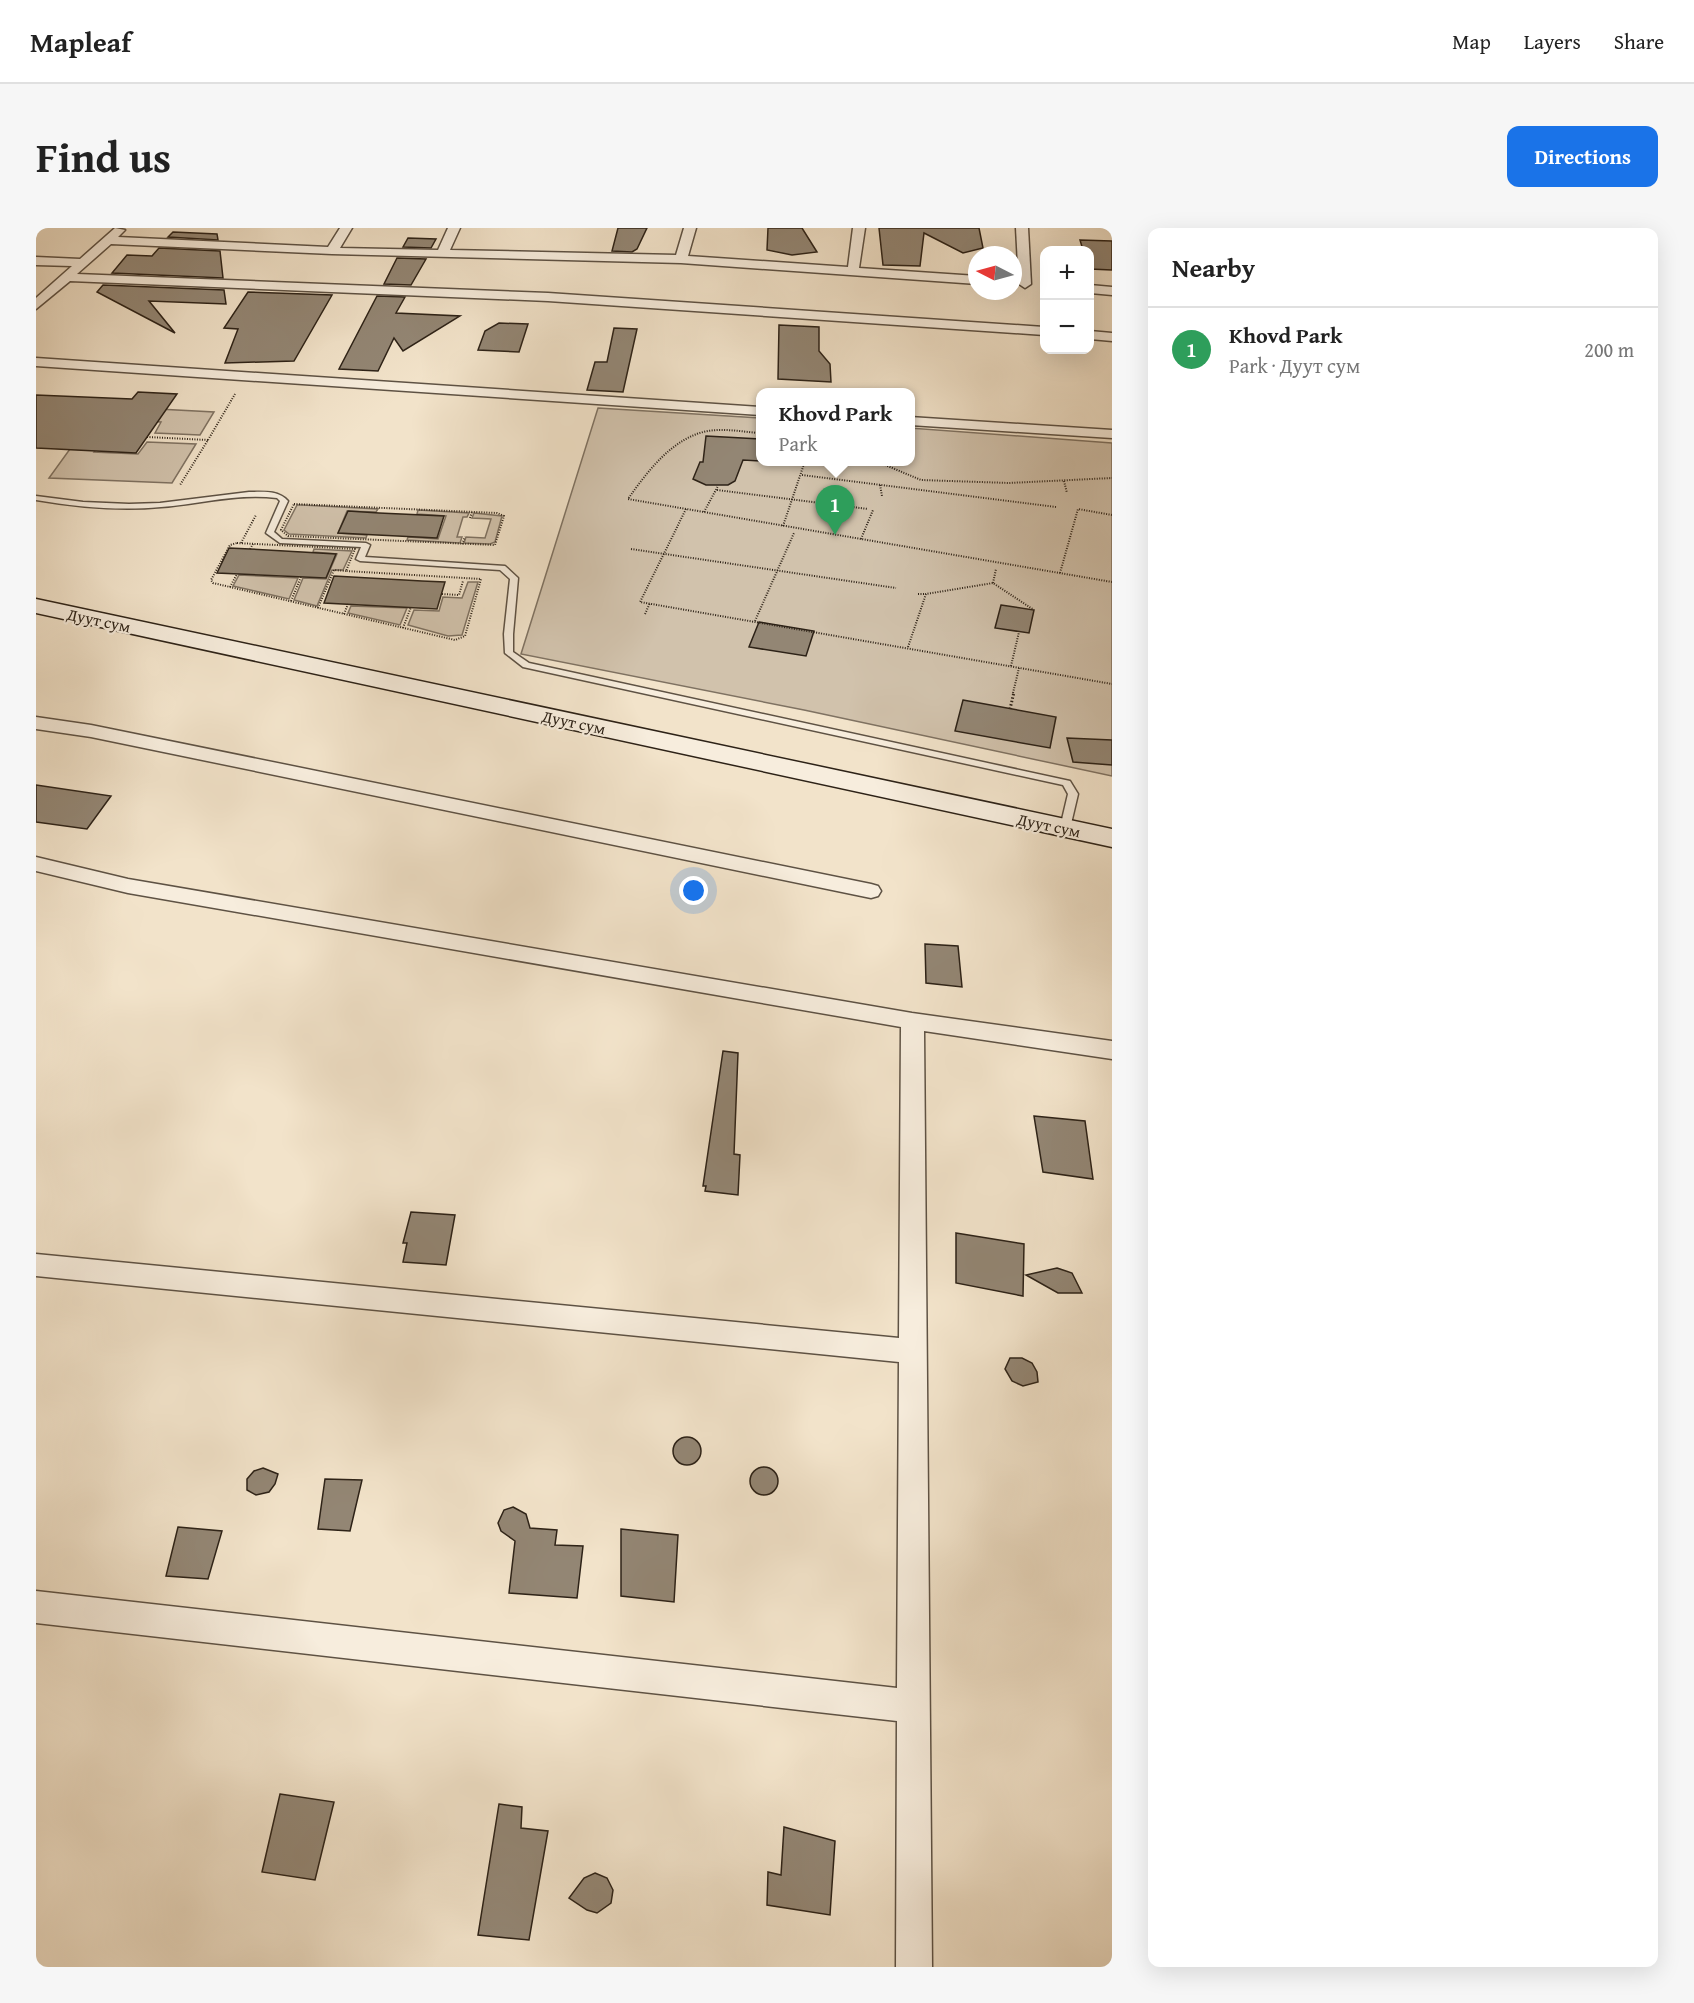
<!DOCTYPE html>
<html lang="en">
<head>
<meta charset="utf-8">
<style>
	:root { --surface:#fff; --page:#f6f6f6; --text:#222; --muted:#767676; --line:#e0e0e0; --accent:#1a73e8 }
	body { margin:0; font-family:"Gentium Book Plus",serif; background:var(--page); color:var(--text) }
	.controls { position:absolute; right:18px; top:18px; display:grid; overflow:hidden; border-radius:12px; box-shadow:0 6px 24px #0002 }
	.controls button { width:54px; height:54px; display:grid; place-items:center; padding:0; border:0; border-bottom:2px solid var(--line); background:var(--surface); color:var(--text); font:30px sans-serif }
	.compass { position:absolute; left:932px; top:18px; width:54px; height:54px; border-radius:50%; background:var(--surface); box-shadow:0 6px 24px #0002; rotate:276deg }
	.you { position:absolute; left:658px; top:663px; width:21px; height:21px; margin:-15px; border:4px solid #fff; border-radius:50%; background:#1a73e8; box-shadow:0 0 0 9px #1a73e833 }
	.badge { display:grid; place-items:center; width:39px; height:39px; border-radius:50%; background:var(--accent); color:#fff; font-size:20px; font-weight:700 }
	.pin { position:absolute; translate:-50% -50px; filter:drop-shadow(0 2px 3px #0008) }
	.pin::after { content:''; position:absolute; top:32px; width:21px; height:18px; background:inherit; clip-path:polygon(0 0,100% 0,50% 100%) }
	.popup { position:absolute; left:720px; top:160px; width:159px; height:78px; box-sizing:border-box; display:grid; place-content:center; border-radius:12px; background:var(--surface); filter:drop-shadow(0 2px 4px #0005); font-size:20px; white-space:nowrap; color:var(--muted) }
	.popup b { font-size:22px; color:var(--text) }
	.popup::after { content:''; position:absolute; left:50%; top:100%; margin-left:-12px; border:12px solid transparent; border-top-color:var(--surface) }
	.list { margin:0; padding:0; list-style:none }
	h2 { display:flex; justify-content:space-between; align-items:center; height:78px; margin:0; padding:0 24px; font-size:26px }
	h2 small { font-size:20px; font-weight:400; color:var(--muted) }
	.list li { display:grid; grid-template-columns:39px 1fr auto; gap:18px; align-items:center; box-sizing:border-box; height:84px; padding:0 24px; border-top:2px solid var(--line) }
	.list b { display:block; font-size:22px; white-space:nowrap }
	.list p { margin:0; font-size:20px; white-space:nowrap; color:var(--muted) }
	.list em { font-size:20px; font-style:normal; color:var(--muted) }
	.map { position:relative; flex:none; width:1076px; height:1739px; overflow:hidden; border-radius:12px }
	header { display:flex; align-items:center; gap:36px; box-sizing:border-box; height:84px; padding:0 30px; background:var(--surface); border-bottom:2px solid var(--line) }
	header strong { font-size:28px }
	nav { display:flex; gap:33px; margin-inline-start:auto; font-size:21px }
	.intro { display:flex; align-items:center; justify-content:space-between; box-sizing:border-box; height:144px; padding:0 36px }
	h1 { margin:0; font-size:42px }
	.button { padding:15px 27px; border-radius:12px; background:var(--accent); color:#fff; font-size:21px; font-weight:700 }
	main { display:flex; gap:36px; padding:0 36px }
	aside { flex:1; background:var(--surface); border-radius:12px; box-shadow:0 6px 24px #0002 }
	.map>svg:first-child { display:block }
	.green { fill:#d1c2ac; stroke:#7f7262; stroke-width:1.5 }
	.building { fill:#938674; stroke:#2d2217; stroke-width:1.5 }
	.lines { fill:none; stroke-linecap:round; stroke-linejoin:round }
	.lane-casing { stroke:#5e5244; stroke-width:3 }
	.street-casing { stroke:#5e5244; stroke-width:3 }
	.secondary-casing { stroke:#2d2217; stroke-width:3 }
	.path-far1 { stroke:#2d2217; stroke-width:2; stroke-dasharray:1 1.5; stroke-linecap:butt }
	.path { stroke:#2d2217; stroke-width:3; stroke-dasharray:1.5 2; stroke-linecap:butt }
	.lane { fill:#f7eddd; fill-rule:evenodd }
	.street { fill:#f7eddd; fill-rule:evenodd }
	.secondary { fill:#f7eddd; fill-rule:evenodd }
	.labels { text-anchor:middle; stroke-width:4.5; stroke-linejoin:round; paint-order:stroke }
	.far-street-label { font-size:16px; fill:#2d2217; stroke:#f7eddd }
</style>
</head>
<body>
<header>
<strong>Mapleaf</strong>
<nav><a>Map</a><a>Layers</a><a>Share</a></nav>
</header>
<div class="intro"><h1>Find us</h1><a class="button">Directions</a></div>
<main>
<div class="map">
<svg width="1076" height="1739" viewBox="0 0 1076 1739">
	<rect width="100%" height="100%" fill="#f2e3ca"/>
	<filter id="stains"><feTurbulence type="fractalNoise" baseFrequency=".00333" numOctaves="4"/><feColorMatrix values="0 0 0 0 .2 0 0 0 0 .09 0 0 0 0 .02 0 0 0 .5 -.17"/></filter>
	<radialGradient id="worn" r=".72"><stop offset=".6" stop-color="#630" stop-opacity="0"/><stop offset="1" stop-color="#630" stop-opacity=".3"/></radialGradient>
	<g class="green">
		<polygon points="65,178 178,184 164,207 119,205 125,194 81,192 58,224 102,226 111,214 160,216 136,255 13,250"/>
		<polygon points="562,180 724,190 724,234 874,234 874,200 1076,215 1076,548 768,482 485,426"/>
		<polygon points="261,277 266,277 342,281 340,284 311,283 302,305 331,307 330,310 253,306 248,302"/>
		<polygon points="382,282 433,285 431,289 427,289 421,309 426,309 424,315 371,312 372,309 402,311 410,288 381,286"/>
		<polygon points="438,285 466,288 459,314 454,316 428,315 430,309 449,310 455,291 436,290"/>
		<polygon points="278,321 316,323 307,342 296,342 281,378 258,372 267,350 290,351 301,326 277,324"/>
		<polygon points="203,347 262,350 253,371 197,358"/>
		<polygon points="432,354 442,354 426,407 412,408 372,397 378,382 403,383 407,369 426,370"/>
		<polygon points="315,378 371,380 364,397 312,385"/>
	</g>
	<g class="building">
		<polygon points="582,0 611,0 601,21 596,24 576,23"/>
		<polygon points="732,0 766,0 781,24 756,27 731,22"/>
		<polygon points="843,0 943,0 947,20 927,25 888,5 884,38 847,37"/>
		<polygon points="137,4 181,6 182,12 132,9"/>
		<polygon points="372,10 400,11 395,20 367,19"/>
		<polygon points="1044,12 1076,13 1076,42 1054,41 1053,22 1047,22"/>
		<polygon points="123,20 184,23 187,50 76,45 91,27 116,28"/>
		<polygon points="361,30 390,31 375,57 348,56"/>
		<polygon points="67,57 188,62 190,76 113,73 139,105 61,64"/>
		<polygon points="212,64 296,67 258,133 189,135 202,101 188,100"/>
		<polygon points="341,68 369,69 360,85 424,88 367,123 358,110 342,143 303,141"/>
		<polygon points="463,95 492,96 483,124 442,122 449,103"/>
		<polygon points="743,97 783,99 783,123 794,136 795,154 742,151"/>
		<polygon points="578,100 601,101 587,164 551,162 559,134 571,134"/>
		<polygon points="102,164 141,166 100,225 0,220 0,167 96,171"/>
		<polygon points="670,208 724,211 724,233 707,232 699,253 692,257 670,257 657,251 664,234 667,234"/>
		<polygon points="312,283 343,285 408,288 401,310 302,305"/>
		<polygon points="193,320 214,321 300,326 290,350 181,345"/>
		<polygon points="298,348 386,353 409,354 401,381 288,375"/>
		<polygon points="965,377 998,382 993,405 959,400"/>
		<polygon points="723,394 778,403 770,428 713,419"/>
		<polygon points="927,472 1020,489 1014,520 919,503"/>
		<polygon points="1031,510 1076,512 1076,537 1037,534"/>
		<polygon points="0,557 75,568 51,601 0,594"/>
		<polygon points="889,716 922,718 926,759 890,755"/>
		<polygon points="687,823 702,825 698,926 704,927 702,967 669,963 670,958 667,958"/>
		<polygon points="998,888 1049,893 1057,951 1007,944"/>
		<polygon points="375,984 419,987 410,1037 367,1034 371,1015 367,1015"/>
		<polygon points="920,1005 988,1016 987,1068 920,1055"/>
		<polygon points="1021,1040 1036,1045 1046,1065 1022,1065 990,1047"/>
		<polygon points="974,1130 986,1130 996,1135 1001,1144 1002,1154 987,1158 976,1153 969,1141"/>
		<circle cx="651" cy="1223" r="14"/>
		<circle cx="728" cy="1253" r="14"/>
		<polygon points="227,1240 242,1246 239,1256 233,1264 220,1267 211,1262 211,1251 218,1243"/>
		<polygon points="289,1251 326,1252 314,1303 282,1301"/>
		<polygon points="477,1279 490,1286 494,1300 521,1302 519,1317 547,1318 541,1370 473,1365 479,1313 465,1303 462,1295 468,1282"/>
		<polygon points="142,1299 186,1303 172,1351 130,1348"/>
		<polygon points="585,1301 642,1307 638,1374 585,1368"/>
		<polygon points="244,1566 298,1574 279,1652 226,1644"/>
		<polygon points="463,1576 486,1579 485,1600 512,1603 493,1712 442,1707"/>
		<polygon points="748,1599 799,1613 794,1687 731,1677 732,1644 745,1647"/>
		<polygon points="559,1645 571,1650 577,1662 575,1675 561,1685 551,1682 533,1670 548,1650"/>
	</g>
	<g class="lines">
		<g class="lane-casing">
			<path id="lane" d="M213 264C227 264 242 262 252 273L238 304 246 311 330 315 334 317 329 329 469 338 482 350 477 406V424L493 435 1034 553 1042 566 1034 600 1029 603 1024 600 1032 566 1027 557 487 439 469 425 468 406 474 351 464 342 324 333 320 331 325 319 244 315 230 305 244 273 241 270C201 265 164 276 125 279 83 283 41 279 0 272V268L47 274 93 276 124 275Z"/>
		</g>
		<g class="street-casing">
			<g id="street">
				<polygon points="79,0 89,2 82,9 292,19 304,0 316,0 304,20 402,22 412,0 424,0 414,22 640,27 648,0 660,0 652,28 812,39 817,0 829,0 823,40 941,48 941,56 645,35 296,26 75,16 41,46 512,65 1008,99 1008,107 512,73 34,53 0,81 0,70 36,38 0,37 0,29 44,31"/>
				<polygon points="980,0 992,0 995,56 989,60 983,56"/>
				<polygon points="1054,57 1076,59 1076,67 1054,65"/>
				<polygon points="1054,103 1076,105 1076,113 1054,111"/>
				<polygon points="0,130 724,179 724,187 0,138"/>
				<polygon points="874,189 1076,202 1076,210 874,197"/>
				<polygon points="0,489 55,497 835,656 842,658 845,663 842,668 835,670 55,509 0,501"/>
				<polygon points="0,629 92,651 876,785 1076,813 1076,831 888,803 896,1739 860,1739 861,1493 0,1395 0,1363 861,1460 863,1134 0,1048 0,1026 863,1110 865,799 92,665 0,643"/>
			</g>
		</g>
		<g class="secondary-casing">
			<polygon id="secondary" points="0,371 1076,601 1076,619 0,385"/>
		</g>
		<g class="path-far1">
			<path d="M724 205C707 204 689 200 672 203 637 209 611 244 592 271L1076 354"/>
			<polyline points="111,209 172,212 144,257"/>
			<polyline points="172,212 199,166"/>
			<polyline points="842,234 885,252 973,255 1076,250"/>
			<polyline points="766,247 1020,279"/>
			<polyline points="1028,253 1031,265"/>
			<polyline points="844,257 846,268"/>
			<polyline points="681,262 832,281"/>
			<polygon points="258,276 461,285 468,288 459,317 252,308 245,302"/>
			<polyline points="650,281 604,374 1076,456"/>
			<polyline points="668,284 682,258"/>
			<polyline points="434,290 436,284"/>
			<polyline points="747,298 768,236"/>
			<polyline points="825,311 837,282"/>
			<polygon points="201,315 319,321 310,343 445,351 429,408 419,412 177,355 175,352 194,317"/>
			<polyline points="205,315 220,287"/>
			<polyline points="426,316 429,309"/>
			<polyline points="214,321 217,316"/>
			<polyline points="595,321 860,360"/>
			<polyline points="1024,345 1042,281 1076,287"/>
			<polyline points="957,355 960,341"/>
			<polyline points="194,359 201,346"/>
			<polyline points="406,366 423,367 427,353"/>
			<polyline points="882,366 890,366"/>
			<polyline points="255,373 265,349"/>
			<polyline points="282,380 298,342 310,343"/>
			<polyline points="308,386 312,376"/>
			<polyline points="609,386 614,375"/>
			<polyline points="719,393 758,305"/>
			<polyline points="367,400 375,379"/>
			<polyline points="872,419 890,366 957,355 998,382"/>
			<polyline points="975,438 983,404"/>
			<polyline points="977,465 983,440"/>
		</g>
		<polyline class="path" points="974,481 978,464"/>
		<use href="#lane" class="lane"/>
		<use href="#street" class="street"/>
		<use href="#secondary" class="secondary"/>
	</g>
	<g class="labels">
		<g class="far-street-label">
			<text transform="translate(63 392) rotate(12)" y="6">Дуут сум</text>
			<text transform="translate(538 494) rotate(12)" y="6">Дуут сум</text>
			<text transform="translate(1013 597) rotate(12)" y="6">Дуут сум</text>
		</g>
	</g>
	<rect width="100%" height="100%" filter="url(#stains)"/>
	<rect width="100%" height="100%" fill="url(#worn)"/>
</svg>
<div class="controls">
<button>+</button>
<button>−</button>
</div>
<svg class="compass" viewBox="-18 -18 36 36"><path d="M0-13l5 13h-10z" fill="#e53935"/><path d="M0 13l5-13h-10z" fill="#767676"/></svg>
<div class="you"></div>
<div class="pin badge" style="left:799px;top:307px;background:#2e9e5b">1</div>
<div class="popup"><b>Khovd Park</b>Park</div>
</div>
<aside>
<h2>Nearby<small></small></h2>
<ul class="list">
<li><span class="badge" style="background:#2e9e5b">1</span><div><b>Khovd Park</b><p>Park · Дуут сум</p></div><em>200 m</em></li>
</ul>
</aside>
</main>
</body>
</html>
